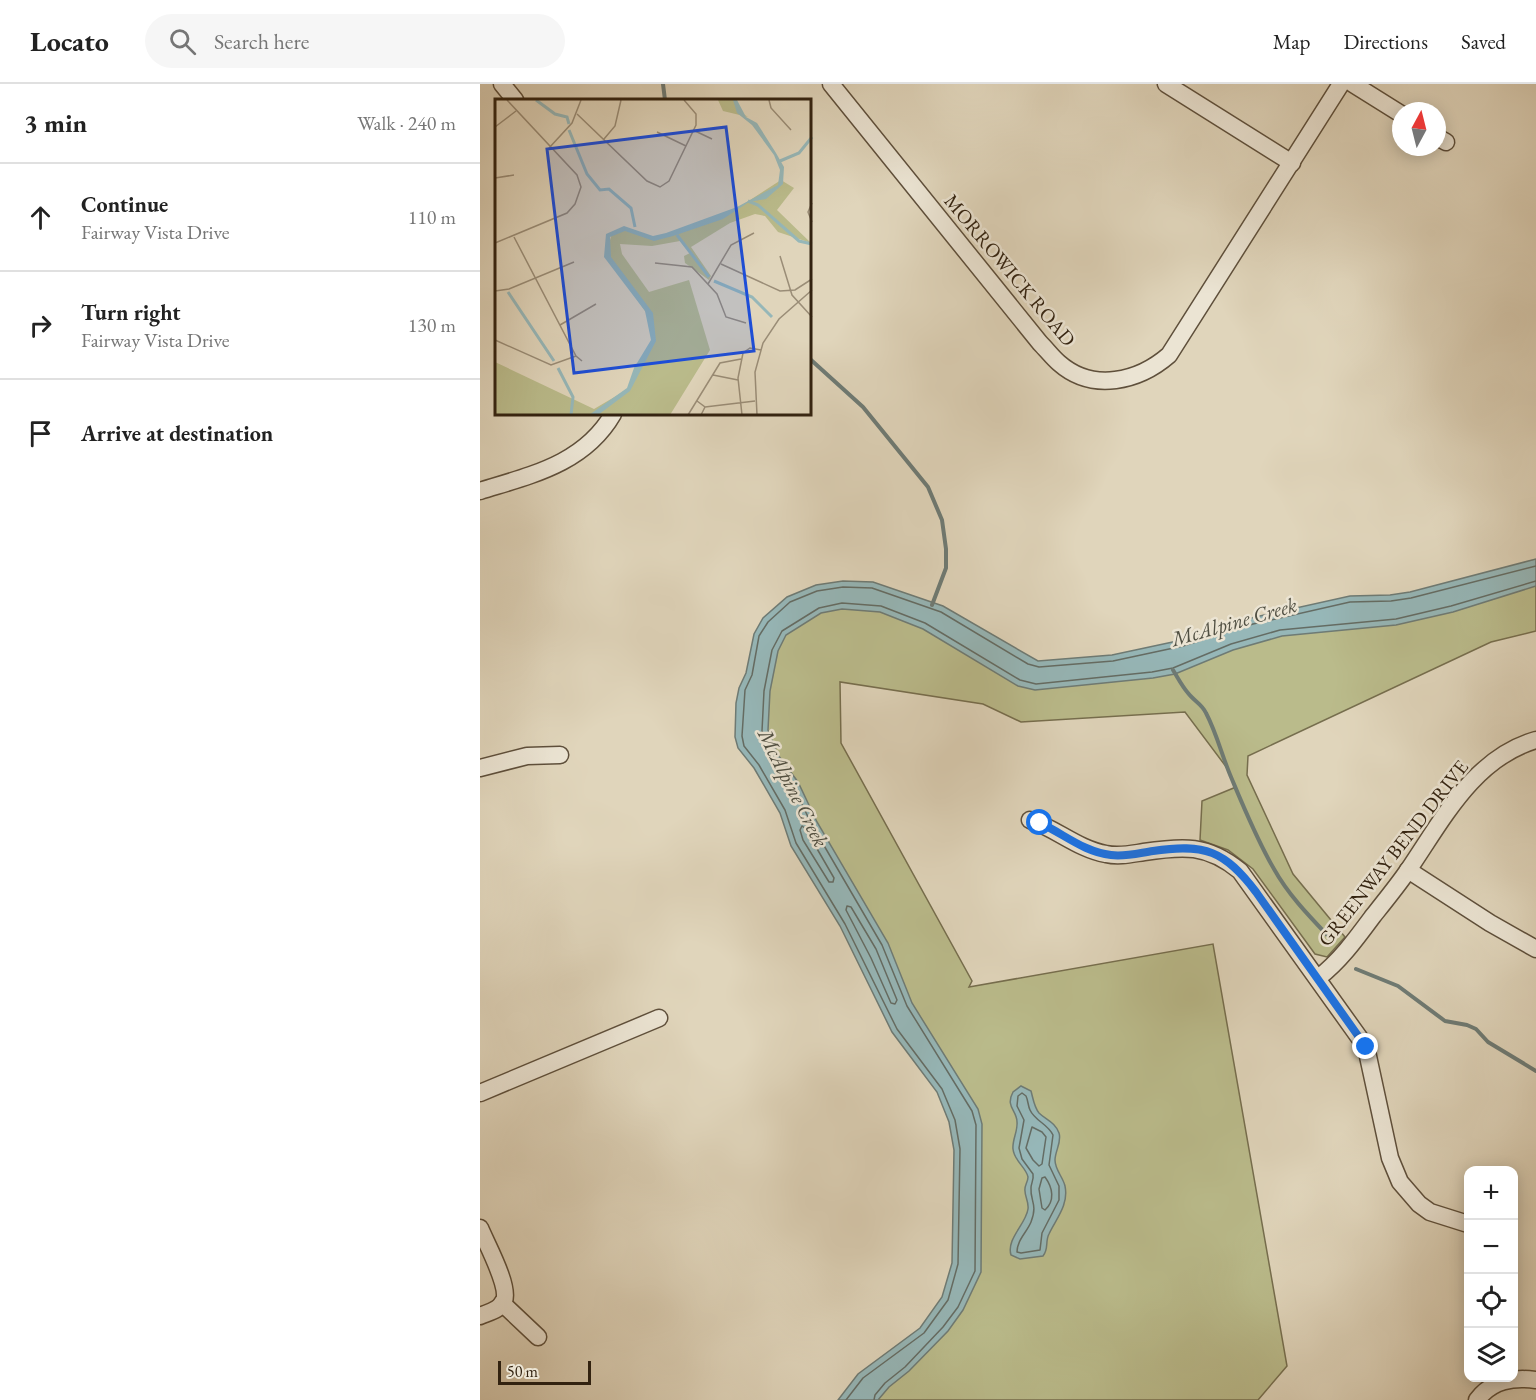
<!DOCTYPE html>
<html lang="en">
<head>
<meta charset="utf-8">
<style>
	:root { --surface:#fff; --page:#f6f6f6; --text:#222; --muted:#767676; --line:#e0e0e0 }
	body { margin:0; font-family:"EB Garamond",serif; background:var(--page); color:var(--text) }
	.controls { position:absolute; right:18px; bottom:18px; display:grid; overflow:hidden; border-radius:12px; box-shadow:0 3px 15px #0003 }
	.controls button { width:54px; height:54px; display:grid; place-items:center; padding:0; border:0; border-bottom:2px solid var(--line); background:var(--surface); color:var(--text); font:30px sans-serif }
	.compass { position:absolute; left:912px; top:18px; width:54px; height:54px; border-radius:50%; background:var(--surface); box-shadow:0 3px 15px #0003; rotate:7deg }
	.scale { position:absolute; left:18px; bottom:15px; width:93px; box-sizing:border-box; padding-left:6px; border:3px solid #322210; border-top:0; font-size:16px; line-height:21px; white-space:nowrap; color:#322210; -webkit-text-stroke:4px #ebe4d3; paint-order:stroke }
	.stop { position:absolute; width:18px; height:18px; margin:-14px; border:4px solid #1a73e8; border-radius:50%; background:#fff }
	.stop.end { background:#1a73e8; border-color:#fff; box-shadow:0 2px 6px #0008 }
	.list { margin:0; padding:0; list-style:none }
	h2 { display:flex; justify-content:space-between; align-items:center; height:78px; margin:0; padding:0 24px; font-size:26px }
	h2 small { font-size:20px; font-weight:400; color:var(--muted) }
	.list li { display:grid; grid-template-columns:39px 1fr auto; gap:18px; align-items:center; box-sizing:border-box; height:108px; padding:0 24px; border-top:2px solid var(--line) }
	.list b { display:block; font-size:22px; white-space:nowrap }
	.list p { margin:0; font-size:20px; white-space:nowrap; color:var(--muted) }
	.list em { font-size:20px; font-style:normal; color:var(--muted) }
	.icon { flex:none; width:33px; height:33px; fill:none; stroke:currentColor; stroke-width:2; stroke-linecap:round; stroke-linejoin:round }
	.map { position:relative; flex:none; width:1056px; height:1316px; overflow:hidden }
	header { display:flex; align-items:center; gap:36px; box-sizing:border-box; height:84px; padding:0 30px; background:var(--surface); border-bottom:2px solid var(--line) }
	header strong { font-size:28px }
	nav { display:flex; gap:33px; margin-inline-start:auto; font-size:21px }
	.search { width:420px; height:54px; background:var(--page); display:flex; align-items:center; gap:15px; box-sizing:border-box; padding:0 21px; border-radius:33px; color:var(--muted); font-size:22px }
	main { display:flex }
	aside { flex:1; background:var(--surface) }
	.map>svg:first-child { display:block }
	.green { fill:#babb8b; stroke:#766e4e; stroke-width:1.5 }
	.water { fill:#96b7b8; stroke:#6e7b75; stroke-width:1.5 }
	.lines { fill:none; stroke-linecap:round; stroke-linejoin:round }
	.shore { stroke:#646c64; stroke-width:1.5 }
	.stream { stroke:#6e7b75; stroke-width:4 }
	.minor-casing { stroke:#5e4f3b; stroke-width:19 }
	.minor { stroke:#ebe4d3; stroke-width:16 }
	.route { stroke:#1a73e8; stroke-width:8 }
	.labels { text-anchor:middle; stroke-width:5; stroke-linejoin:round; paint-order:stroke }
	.street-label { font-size:20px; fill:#322210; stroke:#ebe4d3 }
	.water-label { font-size:21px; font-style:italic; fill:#504f42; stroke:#ebe4d3 }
	.inset-river { fill:none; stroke:#96b7b8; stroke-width:3 }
	.inset-road { fill:none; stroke:#9a8d77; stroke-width:1.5 }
	.view { fill:#1d4ed8; fill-opacity:0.15; stroke:#1d4ed8; stroke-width:3 }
	.inset-edge { fill:none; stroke:#322210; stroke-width:3 }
</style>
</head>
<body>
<header>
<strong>Locato</strong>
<div class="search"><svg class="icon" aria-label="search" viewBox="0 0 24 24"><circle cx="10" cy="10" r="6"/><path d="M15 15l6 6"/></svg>Search here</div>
<nav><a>Map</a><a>Directions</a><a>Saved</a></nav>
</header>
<main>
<aside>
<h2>3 min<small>Walk · 240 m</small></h2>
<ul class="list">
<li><svg class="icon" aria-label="ahead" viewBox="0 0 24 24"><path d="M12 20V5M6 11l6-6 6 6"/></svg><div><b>Continue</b><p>Fairway Vista Drive</p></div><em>110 m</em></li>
<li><svg class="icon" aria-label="right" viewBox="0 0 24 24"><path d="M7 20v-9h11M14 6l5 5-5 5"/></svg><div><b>Turn right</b><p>Fairway Vista Drive</p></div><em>130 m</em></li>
<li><svg class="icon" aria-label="arrive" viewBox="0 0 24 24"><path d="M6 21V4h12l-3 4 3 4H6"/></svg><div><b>Arrive at destination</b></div></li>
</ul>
</aside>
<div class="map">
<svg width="1056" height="1316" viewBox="0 0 1056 1316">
	<rect width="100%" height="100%" fill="#e0d5bb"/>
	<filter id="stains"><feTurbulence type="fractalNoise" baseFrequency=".00333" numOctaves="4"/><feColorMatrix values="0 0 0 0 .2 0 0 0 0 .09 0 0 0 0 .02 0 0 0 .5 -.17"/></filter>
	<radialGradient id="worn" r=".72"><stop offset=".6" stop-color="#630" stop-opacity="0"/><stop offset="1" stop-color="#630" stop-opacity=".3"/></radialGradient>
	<polygon class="green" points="1056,484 1056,547 1011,558 768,672 767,691 813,790 865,853 847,873 835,870 773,785 748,766 720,756 722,717 756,703 747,684 705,628 541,638 503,620 360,598 361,659 492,897 489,903 733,860 807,1282 778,1316 398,1316 417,1278 471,1223 490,1068 276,654 283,582 319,531 406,511 572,600"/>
	<g class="water">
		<polygon points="1056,475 1056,502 973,528 916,541 802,552 753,566 695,590 673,594 555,606 538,602 443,545 400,528 362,525 341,529 306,551 298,567 290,607 288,646 298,671 318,698 337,738 408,859 432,919 498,1025 502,1040 501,1188 483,1226 468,1247 429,1287 409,1303 398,1316 358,1316 378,1290 440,1244 462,1213 472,1179 474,1066 469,1038 457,1008 412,948 360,842 311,762 300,729 274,684 258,664 255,653 256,619 259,604 266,589 274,550 283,534 307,513 336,501 363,497 393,498 463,522 558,577 632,571 702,556 771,534 870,512 910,511 930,508"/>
		<path d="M541 1002 551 1007C553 1014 554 1023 559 1029 566 1036 575 1038 579 1049 582 1058 575 1067 575 1076 575 1086 583 1093 585 1102 589 1121 576 1135 569 1150 565 1157 569 1165 563 1172L540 1175 531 1171C526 1155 546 1140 548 1125 549 1118 545 1113 545 1107 544 1102 548 1098 548 1093 546 1083 534 1077 533 1065 532 1056 538 1047 537 1038 537 1026 525 1023 533 1008Z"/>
	</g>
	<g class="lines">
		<g class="shore">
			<polygon points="322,742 325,744 354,794 353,798 349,798 323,756 320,746"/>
			<polygon points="367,822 371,823 396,865 417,916 415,920 411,919 391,874 366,826"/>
			<path d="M542 1009 546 1012C548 1016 548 1022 550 1026 555 1037 568 1040 573 1051L569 1081 579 1102V1116L562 1149 560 1166 541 1169 537 1168C537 1156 547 1148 551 1138 558 1120 550 1117 551 1104 551 1099 554 1096 553 1090L542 1075 539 1064 544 1036 537 1022 538 1012Z"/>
			<polygon points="552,1043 562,1048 566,1053 562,1080 559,1082 553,1076 546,1064"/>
			<path d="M565 1093C573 1104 575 1117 565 1126L562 1124 559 1105 562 1094Z"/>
			<polyline points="366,1316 383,1294 444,1249 468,1216 478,1180 480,1065 475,1036 462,1005 417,945 365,840 316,759 305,726 279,681 264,662 262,652 265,606 272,591 279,552 288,538 310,518 337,507 363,503 392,504 461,528 548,580 559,583 633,577 703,562 773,540 870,518 911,517 931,514 1056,482"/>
			<polyline points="394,1316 395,1311 405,1299 425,1283 463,1243 478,1223 495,1187 496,1041 492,1027 427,922 402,861 332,741 313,702 293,673 282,647 284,607 292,566 302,547 339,524 362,519 401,522 445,539 540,596 556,600 672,588 693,584 751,560 800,546 916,535 971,522 1056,497"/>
		</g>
		<g class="stream">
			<polyline points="183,0 185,16"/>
			<polyline points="330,275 383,323 448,403 462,436 466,465 466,484 452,521"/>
			<path d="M693 586C698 594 702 602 708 609 714 617 722 620 726 629 737 650 742 672 751 693 764 724 777 756 794 785 809 812 831 834 852 856"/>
			<polyline points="876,885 918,902 965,937 987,941 996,945 1008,958 1056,987"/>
		</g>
		<g class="minor-casing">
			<g id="minor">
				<polyline points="22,0 35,16"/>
				<path d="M351 0 560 259C567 266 572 273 579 279 613 309 659 297 689 271L861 0"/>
				<polyline points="686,0 812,79"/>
				<polyline points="873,0 921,30"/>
				<polyline points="957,53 966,58"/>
				<path d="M0 407C51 391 104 380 133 330"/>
				<polyline points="0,684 47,672 80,671"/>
				<path d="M550 736C577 745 598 765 626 770 639 773 651 770 664 768 703 762 727 760 760 787L886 963 910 1074 920 1098 939 1120 950 1128 988 1140"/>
				<polyline points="928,786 1010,839 1056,865"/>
				<path d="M838 894C860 877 876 855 893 832 905 817 918 801 929 785 963 735 994 674 1056 656"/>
				<polyline points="0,1009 179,934"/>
				<path d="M0 1144C6 1159 30 1202 24 1217 20 1226 9 1228 0 1232"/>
				<polyline points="22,1219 58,1253"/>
				<path d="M997 1316C1012 1296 1033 1293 1056 1296"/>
			</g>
		</g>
		<use href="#minor" class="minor"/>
	</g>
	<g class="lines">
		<path class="route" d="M560 739C584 750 604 768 631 771 645 773 659 769 673 767 725 759 745 767 776 808L886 963"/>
	</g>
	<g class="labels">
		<g class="street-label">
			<text transform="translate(530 186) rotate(50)" y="7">MORROWICK ROAD</text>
			<text transform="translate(913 769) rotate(-52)" y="7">GREENWAY BEND DRIVE</text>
		</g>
		<g class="water-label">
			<text transform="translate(754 538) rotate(-16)" y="7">McAlpine Creek</text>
			<text transform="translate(313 704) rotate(63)" y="7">McAlpine Creek</text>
		</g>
	</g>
	<g transform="translate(15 15)">
		<rect width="316" height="316" fill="#e0d5bb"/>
		<path d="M223 1H240L245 13 253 18 228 12ZM286 81 299 89 282 111 316 144 283 133 270 117 260 115 235 124 196 148 216 177 214 181 190 164 189 157 195 154 185 142 157 147 125 145 127 155 154 193 194 181 215 251 175 316H0V263L99 310 133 290 157 248V222L111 156 117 134 131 129 161 140 238 112Z" fill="#babb8b"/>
		<path d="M238 1H242L251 18 262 24 281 54 289 68 288 85 271 100 254 103 228 120 178 137 159 142 130 132 115 138 116 158 158 214 161 242 135 292 103 316H94L132 289 139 269 156 241 150 212 109 158 111 135 129 127 158 137 171 134 242 108 283 86 285 71 279 56 257 26 242 14Z" fill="#96b7b8"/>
		<path class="inset-river" d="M41 1 60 15 72 18 74 25M74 31 92 75 105 91 114 90 136 109 140 128M285 62 304 54 317 38M253 102 263 106 304 142 317 145M182 136 214 178M219 182 257 198 277 218M13 193 59 262M63 269 78 298 76 316"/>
		<path class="inset-road" d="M274 1 276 9 296 31M82 15 152 82 165 88 174 82 201 26V15L189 1M0 28 21 12M198 31 217 40M162 33 191 47M109 40 120 27 126 1M54 49 77 24 86 1M0 79 19 76M317 104 313 113 317 123M19 138 81 257 87 262M0 144 72 114 80 105 86 88 82 76 12 1M285 157 297 196 317 218M160 164 197 168 222 195 231 218 251 224M226 165 285 192 300 191 317 180M213 185 236 146 259 134M0 192 14 190 79 163M65 226 101 205M0 241 56 266 81 257M218 276 243 281M202 302 210 308 206 316M210 308 260 302M193 316 225 264 246 260M247 316 243 279 248 254 255 249 266 251M262 316 260 273 268 244 284 220 317 191"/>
		<path class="view" d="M231 28 259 252 79 274 52 50Z"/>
		<rect width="316" height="316" class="inset-edge"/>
	</g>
	<rect width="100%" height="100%" filter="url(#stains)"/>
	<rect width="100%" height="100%" fill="url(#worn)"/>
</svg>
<div class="controls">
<button>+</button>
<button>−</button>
<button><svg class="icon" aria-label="locate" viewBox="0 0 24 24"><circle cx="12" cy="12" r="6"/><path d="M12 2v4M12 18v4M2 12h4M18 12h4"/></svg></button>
<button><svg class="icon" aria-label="layers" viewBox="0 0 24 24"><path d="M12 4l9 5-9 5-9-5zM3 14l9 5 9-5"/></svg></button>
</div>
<svg class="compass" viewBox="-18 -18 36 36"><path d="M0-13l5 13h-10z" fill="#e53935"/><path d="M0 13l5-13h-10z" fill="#767676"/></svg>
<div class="scale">50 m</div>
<div class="stop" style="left:560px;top:739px"></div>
<div class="stop end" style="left:886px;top:963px"></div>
</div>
</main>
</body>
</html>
